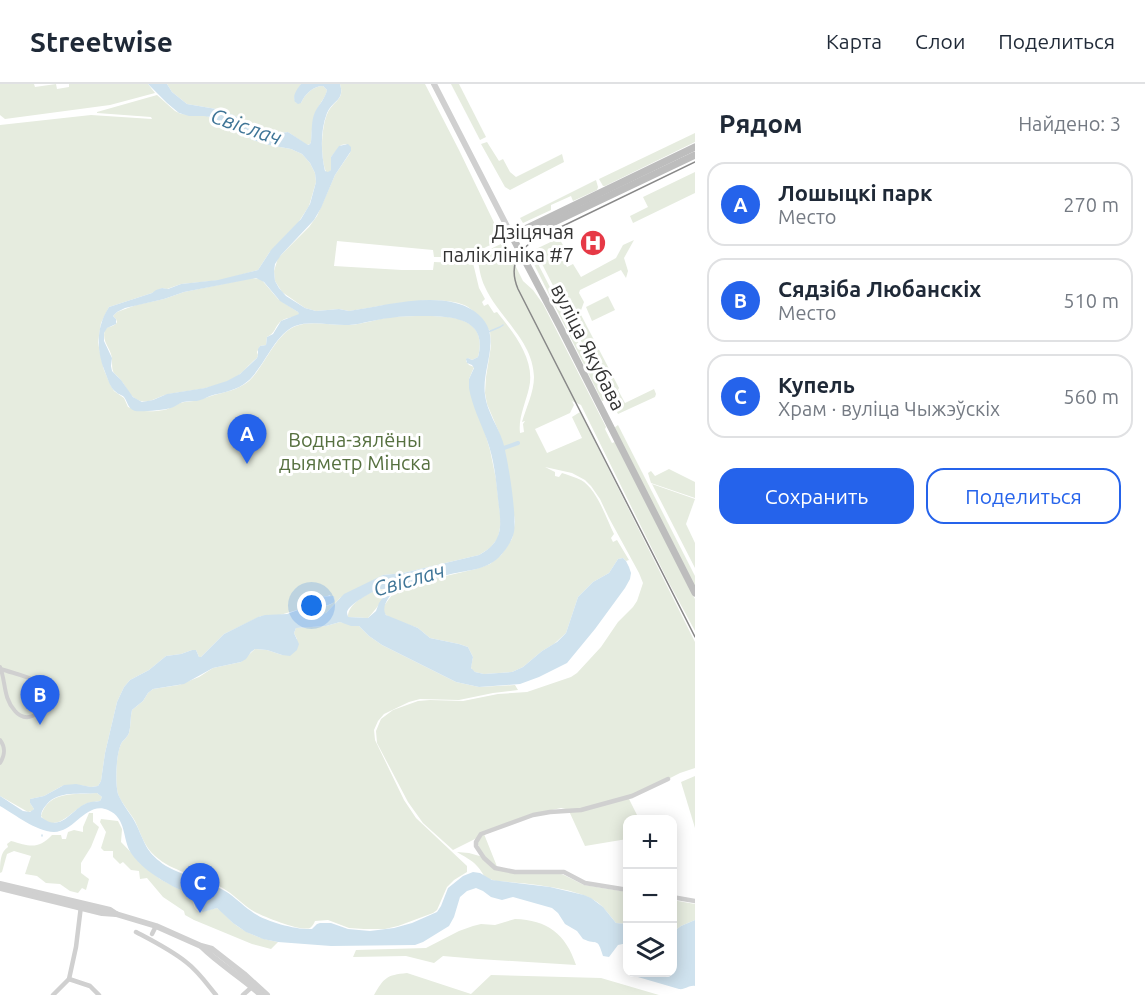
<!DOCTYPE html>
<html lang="ru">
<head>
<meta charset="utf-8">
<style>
	:root { --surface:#fff; --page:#f2f2f3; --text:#1f2937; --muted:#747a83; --line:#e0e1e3; --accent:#2563eb }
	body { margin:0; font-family:Ubuntu,sans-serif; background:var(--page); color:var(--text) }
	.controls { position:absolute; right:18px; bottom:18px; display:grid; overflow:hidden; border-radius:12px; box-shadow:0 3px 15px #0003 }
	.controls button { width:54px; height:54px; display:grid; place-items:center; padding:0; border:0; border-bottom:2px solid var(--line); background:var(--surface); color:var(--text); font:30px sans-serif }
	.you { position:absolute; left:312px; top:522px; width:21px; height:21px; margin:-15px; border:4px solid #fff; border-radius:50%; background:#1a73e8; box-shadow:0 0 0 9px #1a73e833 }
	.badge { display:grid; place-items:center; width:39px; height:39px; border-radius:50%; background:var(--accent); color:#fff; font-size:20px; font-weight:700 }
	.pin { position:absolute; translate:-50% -50px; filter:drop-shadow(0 2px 3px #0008) }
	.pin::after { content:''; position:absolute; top:32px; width:21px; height:18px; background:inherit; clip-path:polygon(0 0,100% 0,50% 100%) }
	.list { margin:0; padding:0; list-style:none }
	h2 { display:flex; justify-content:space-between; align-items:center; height:78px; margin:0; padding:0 24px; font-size:26px }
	h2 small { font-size:20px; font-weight:400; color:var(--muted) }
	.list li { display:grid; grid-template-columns:39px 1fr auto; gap:18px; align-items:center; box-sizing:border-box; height:84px; margin:0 12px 12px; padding:0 12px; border:2px solid var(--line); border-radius:18px }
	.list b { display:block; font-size:22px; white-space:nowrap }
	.list p { margin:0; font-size:20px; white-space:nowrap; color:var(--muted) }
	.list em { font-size:20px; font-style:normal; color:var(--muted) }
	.actions { display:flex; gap:12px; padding:18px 24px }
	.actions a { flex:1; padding:14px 0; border:2px solid var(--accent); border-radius:18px; text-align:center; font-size:21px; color:var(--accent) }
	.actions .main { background:var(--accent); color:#fff }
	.icon { flex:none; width:33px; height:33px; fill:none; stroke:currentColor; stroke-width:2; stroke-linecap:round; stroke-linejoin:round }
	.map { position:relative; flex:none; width:695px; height:911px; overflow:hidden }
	header { display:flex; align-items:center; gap:36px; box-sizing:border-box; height:84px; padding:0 30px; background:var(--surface); border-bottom:2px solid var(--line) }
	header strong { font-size:28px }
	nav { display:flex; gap:33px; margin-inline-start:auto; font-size:21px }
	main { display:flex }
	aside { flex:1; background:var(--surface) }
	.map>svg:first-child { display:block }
	.green { fill:#e6ecdf }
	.water { fill:#cfe2ee; fill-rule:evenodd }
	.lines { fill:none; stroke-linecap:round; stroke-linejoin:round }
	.stream { stroke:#cfe2ee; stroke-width:1.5 }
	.canal { stroke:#cfe2ee; stroke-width:4 }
	.pedestrian { stroke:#d0d0d0; stroke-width:4 }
	.minor { stroke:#d0d0d0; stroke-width:4.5 }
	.tertiary { stroke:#d0d0d0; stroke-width:6 }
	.secondary { stroke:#bdbdbd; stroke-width:7 }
	.tram { stroke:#888; stroke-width:1.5 }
	.labels { text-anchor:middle; stroke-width:6; stroke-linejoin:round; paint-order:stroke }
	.poi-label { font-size:20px; fill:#333; stroke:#fff; text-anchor:end }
	.street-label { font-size:20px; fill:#333; stroke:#fff }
	.park-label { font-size:20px; fill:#56703f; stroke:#fff }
	.water-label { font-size:21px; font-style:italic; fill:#3f7597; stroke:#fff }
</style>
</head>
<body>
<header>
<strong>Streetwise</strong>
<nav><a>Карта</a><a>Слои</a><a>Поделиться</a></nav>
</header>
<main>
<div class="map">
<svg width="695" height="911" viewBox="0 0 695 911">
	<rect width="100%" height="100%" fill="#fff"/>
	<g class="green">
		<polygon points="0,0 34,0 35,3 56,0 57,5 69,3 69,0 148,0 155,9 110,21 5,35 0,31"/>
		<path d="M167 0H301L294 14 296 19H301C305 10 313 2 323 2L327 6C326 13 321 17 318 24 312 35 312 46 311 58L310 60 307 61 288 48 275 50 222 26 187 20 172 8Z"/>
		<path d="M340 0H425L459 66 501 153C493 162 466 173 454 173 447 174 440 173 434 173L433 166 337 157 334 182 402 186H433L434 178 456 179 467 175 468 180 470 181 473 179 479 204 485 215 482 218 484 222 488 220 494 229 497 228C513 248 536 276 529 304 526 318 518 334 520 349L524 348 523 340 525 337 522 338C526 324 534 308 534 293 533 256 499 234 485 203 480 193 479 182 477 171L501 160 505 161 523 197 533 206 543 220 606 343 605 345 612 359 615 358 695 515V547L668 497 581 321 572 317 574 321 570 329 535 345 547 369 582 354 572 333 580 328 695 558V684L680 689 629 715 639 735 628 736 627 755 585 762 569 727 571 726 561 724 534 730 477 754 453 766 423 739 408 718 377 659 376 647 381 635 393 626 418 617 430 616 463 617 498 610 527 608 571 593 577 589 601 563 618 538 633 523 637 517 643 499 639 489 609 434 600 415 591 402 585 396 572 389 545 383 555 388V392L559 393 562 389C568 391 575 393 581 396 597 405 606 434 614 450L611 454 613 458 617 456 629 476 626 477 623 474 618 475 609 489 593 498 578 513 566 549 554 560 542 567 523 583 512 588 484 590 475 588 472 586 471 583 473 573 468 563 459 560 430 554 418 544 390 534 384 529 383 523 398 503 476 485 490 480 501 471 512 455 515 438 505 368 498 346 487 320 485 309 486 293 491 262 490 247C483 240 476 228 468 223 443 208 377 223 349 227L339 225 316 227 305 224 282 208 275 197 274 187 278 174 309 143 317 132 335 91 350 69 351 65 346 60 341 61 331 73V86L329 88H326C320 73 321 43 328 28 334 16 345 16 340 0Z"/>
		<polygon points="451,0 459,0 486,53 480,56"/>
		<path d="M157 11 175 27 181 30 207 32 253 56 269 61 291 65 302 70 310 79 315 89 316 98 309 122 298 139 269 169 258 186 222 196 181 200 167 205 162 204 152 209 109 223 101 239 98 258 100 269 104 286 111 302 114 307 124 314 128 323C140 328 151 328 164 326 170 325 174 321 180 319 186 317 193 318 198 316 203 315 207 313 211 312 225 308 238 306 249 297 265 282 275 250 296 242 312 236 332 242 350 241 364 240 377 235 390 233 402 232 414 232 427 232 455 232 488 235 478 273L472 276 468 274 466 277 469 281 474 283 469 295 490 366 496 395 501 438 498 454 490 464 479 471 403 489 383 491 340 514 326 529 319 531H311L307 528 308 524C315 518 325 525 333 519L330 511C323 514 316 512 309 516L308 521 304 524 280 531 261 532 224 550 201 573H199L196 566H192L181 570 166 572 149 586 130 596 124 603 117 618 105 669 101 697 98 702 91 703 79 701H67L62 702 44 712 30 715V719L34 725 32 727 28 728 0 712V41L91 31 152 35 151 33 97 29V28Z"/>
		<polygon points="695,49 695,58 605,102 603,102 599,95"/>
		<polygon points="487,58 499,77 503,75 510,88 516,93 562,70 564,78 510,106 505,103 481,60"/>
		<polygon points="695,88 695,109 633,139 630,132 648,123 643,113"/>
		<polygon points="596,96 598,103 597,106 573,117 571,112 551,121 551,126 523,139 520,134"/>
		<polygon points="559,154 564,163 559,167 567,183 573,180 581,193 616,174 623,161 634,156 624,174 628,187 626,194 621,186 580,206 579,209 584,218 580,229 619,304 618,306 625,319 654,305 656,310 655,313 618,330 535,166 536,165"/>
		<polygon points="532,168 607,315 602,317 530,172"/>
		<path d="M252 194 261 195 278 215 298 228 300 230 299 232C293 233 284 234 280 238 274 244 276 248 267 253L266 261 260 262 257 268 258 271 257 274C249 280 244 288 236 293 216 305 191 306 169 310 158 312 149 321 138 316 131 313 127 305 123 299 114 286 112 293 112 276 112 264 101 259 105 245 109 242 115 243 117 238L116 235 113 232 117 228 136 221 164 215 184 208Z"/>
		<polygon points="608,212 615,226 592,237 586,223"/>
		<polygon points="618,341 695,492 695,503 614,344"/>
		<polygon points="669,385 695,398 695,414 651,399 648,389 651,387 655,392"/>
		<polygon points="652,400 695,415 686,440 695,459 695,484"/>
		<path d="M379 505 386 506C385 515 374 527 368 534L348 533C347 520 368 509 379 505Z"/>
		<path d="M340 538 359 542 369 552 382 561 456 598 479 603 515 601 518 606 493 609 459 616 420 615 409 618 384 630 378 637 374 646 375 656 404 716 416 734 467 782V788L454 796 447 803 437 826 433 829 398 842 385 845H364L349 844 328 836 315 837C314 839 313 842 310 844 302 848 258 831 250 825 239 817 230 807 217 801 197 791 173 788 155 772 144 762 141 750 135 737 130 728 122 720 118 710 115 699 116 670 121 660 123 656 127 654 129 649 131 642 130 634 132 626L143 617 148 609 153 605 179 601 199 593 213 584 241 578 255 565 267 566 282 571 297 555 294 549 296 544 326 542Z"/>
		<polygon points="695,692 695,744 681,698"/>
		<path d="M97 709 102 713 100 717C93 718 87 718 82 722 70 729 54 750 41 732 48 706 76 711 97 709Z"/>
		<path d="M89 729H93V738L99 743 91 763 81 779V789L89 795 86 806 82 804 78 809 70 807 60 800 46 799 37 792 25 790 31 772 14 767 7 770 2 788 0 789C0 779 0 768 8 763L7 760 11 757C29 762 38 766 52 751H61L62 755H66L68 748 74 746 83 748V743Z"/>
		<path d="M101 735 118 737 122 745 121 758 146 784 160 795 192 812C193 815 193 818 194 822 198 832 209 825 217 824 223 828 227 833 232 838 245 849 261 855 278 858L271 865 252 860 194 836 185 831 184 827 163 813 147 794 140 795 139 787 131 786 123 778 120 780 113 773V767H104L101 764 106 748 100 738Z"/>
		<path d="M484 750 498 785 558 789 564 791 584 801 627 808V840L616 839C610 832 605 824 597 818 576 803 523 799 496 797 481 793 486 792 477 782 472 776 463 772 457 768L469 769 483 773 477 758Z"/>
		<polygon points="672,816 695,820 695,836 681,842 673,848"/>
		<path d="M515 835C547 836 566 850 576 881L478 875 443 872 434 879 406 872 353 873 356 866 426 864 459 847 473 842 481 840 495 841Z"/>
		<path d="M407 889 471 910 491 891 601 894 659 911H374C384 894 386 891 407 889Z"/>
	</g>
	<g class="water">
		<path d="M148 0H167L172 8 187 20 222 26 275 50 288 48 308 61 310 60 311 58C312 48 311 37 315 28 319 20 325 15 327 6L323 2C313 2 305 10 301 19L298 20 295 18C292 12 297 5 301 0H340C345 17 333 16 327 29 320 47 321 69 325 87L328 88 331 86V73L339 62 348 60 351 63V67L335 91 321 124 314 136 281 171 275 180 274 187 275 197 279 204 286 212 305 224 316 227 339 225 349 227C384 222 442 205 474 227 506 249 481 281 485 311 487 328 498 342 503 358 508 375 517 432 514 448 512 457 507 464 501 471 488 486 468 486 451 490 442 492 433 496 424 498 415 499 406 500 398 503 391 510 380 522 386 531L418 544 430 554 459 560 468 563 473 573 471 584 475 588 484 590 512 588 523 583 542 567 557 558 566 549 578 513 593 498 609 489 618 475 623 474 626 477 629 483 631 489 630 495 625 504 595 545 567 579 539 593 520 600 479 603 456 598 382 561 369 552 359 542H351L340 538 326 542 296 544 294 549 299 560 297 566 290 572 282 571 267 566 255 565 251 568 246 575 241 578 213 584 184 600 153 605 148 609 143 617 132 626C130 634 131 642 129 649 127 654 123 656 121 660 116 671 115 699 118 710 123 722 132 731 137 742 146 762 147 769 166 782 185 793 207 796 225 807 235 813 242 821 251 827 263 837 296 846 312 845L317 840 320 839H331L348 845 370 847 394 844 412 839 437 828 441 822 448 804 463 792 473 788 480 789 492 796 550 803 584 811 591 814 603 823 616 839 627 840V859L618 861 609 873 603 872C597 852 598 862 583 855L577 847 565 840 558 829 552 824 513 813 502 816 491 813 483 807 476 804 467 807 460 813 454 833 449 842 423 858 415 861 331 862 278 858 263 855 246 848 233 839 217 824 203 828C192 825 196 819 192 812 184 807 175 804 167 799 154 792 139 781 131 769 122 755 127 734 108 726 86 717 75 748 54 748 35 747 16 731 0 722V712L23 727 30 728 34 725 30 719V715L44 712 64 701 76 700 91 703 98 702 101 697 105 669 117 618 124 603 130 596 149 586 166 572 181 570 192 566H196L199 573H201L224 550 258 533 265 531 287 530 306 523 309 516 312 513 334 512 335 517C325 527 317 516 308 524L307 528 311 531H314L326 529 344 510 383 491 403 489 479 471C505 457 501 440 498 415 496 395 494 375 487 356 481 339 472 322 469 304V295L474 284 472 281 467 279 466 275 468 274 472 276 478 273C488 236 455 232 426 232 414 232 402 232 390 234 376 235 363 240 349 241 332 242 311 236 295 242 275 250 264 283 248 297 237 307 223 308 210 312 205 314 202 316 197 317 192 317 188 317 183 318 179 319 175 323 171 324 165 326 140 328 135 327 127 324 128 318 124 313 121 310 119 311 116 308 110 304 108 295 105 288 96 266 96 243 109 223L152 209 156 206 162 204 168 205 181 200 218 196 258 186 271 166 301 135 310 120 316 98 315 89 310 79 302 70 291 65 269 61 253 56 210 33 204 32H189L179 29 167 19ZM256 194 264 198 280 217 298 228 299 230 281 237 273 250 267 253 266 261 260 262 258 265V271L257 274 240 290 227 297 205 304 167 310 153 316 142 318 133 313 121 296 112 287 111 282 112 274 104 257V249L107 244 116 240V235L113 232 117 228 125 224 164 215 184 208ZM379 505H385L386 509 379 519 376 527 368 534 348 533C348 532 347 530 347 528 349 520 372 508 379 505ZM97 709 102 713 100 717C95 718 90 717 85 720 70 727 61 749 41 733 41 727 43 725 47 720 59 706 80 711 97 709Z"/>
		<path d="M695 836V902C689 901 685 906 679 905L631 891 630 889 672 888 673 848 681 842Z"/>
	</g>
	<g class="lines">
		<g class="stream">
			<polyline points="488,248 500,243 503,241"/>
			<polyline points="42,752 42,751"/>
		</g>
		<polyline class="canal" points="501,365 518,359"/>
		<g class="pedestrian">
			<path d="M0 583C6 598 3 614 15 627 32 647 59 613 37 598 28 592 12 589 1 585"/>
			<path d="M0 656C6 664 5 671 0 679"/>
		</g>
		<g class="minor">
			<polyline points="628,806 585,799 564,788 515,788 495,784 484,774 476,762 476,758 481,750 533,731 550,728 581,726 632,712 668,695"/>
			<polyline points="672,813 695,817"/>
			<path d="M136 848C153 857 171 866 186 878 198 887 207 900 216 911"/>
			<polyline points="152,850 156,842"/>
			<polyline points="69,895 90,902 99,911"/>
			<polyline points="53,911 69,895 76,863 81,822"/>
			<polyline points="243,911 253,902"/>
		</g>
		<g class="tertiary">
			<polyline points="434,0 513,154"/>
			<polyline points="0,800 110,826 116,830 156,842 201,862 212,865 244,890 267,911"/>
			<polyline points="0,804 102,829 116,830"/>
			<path d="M202 863C220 881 242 893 261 911"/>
		</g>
		<g class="secondary">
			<polyline points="513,154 559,241 695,509"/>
			<polyline points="513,154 523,146 695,63"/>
			<polyline points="515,154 527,151 695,71"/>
		</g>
		<path class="tram" d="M695 78 534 156C516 169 509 183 518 205L695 553"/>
	</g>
	<defs>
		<g id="hospital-disc" transform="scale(1.35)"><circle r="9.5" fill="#e63946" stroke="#fff"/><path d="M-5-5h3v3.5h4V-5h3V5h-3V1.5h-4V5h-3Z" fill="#fff"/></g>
	</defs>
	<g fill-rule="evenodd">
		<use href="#hospital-disc" x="593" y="159"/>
	</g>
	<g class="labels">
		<g class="poi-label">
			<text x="574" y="155">Дзіцячая<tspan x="574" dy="23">паліклініка #7</tspan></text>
		</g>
		<g class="street-label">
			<text transform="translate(588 263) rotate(63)" y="7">вуліца Якубава</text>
		</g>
		<g class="park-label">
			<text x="355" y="363">Водна-зялёны<tspan x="355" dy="23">дыяметр Мінска</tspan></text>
		</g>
		<g class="water-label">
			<text transform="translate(246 43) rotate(19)" y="7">Свіслач</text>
			<text transform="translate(409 496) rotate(-16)" y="7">Свіслач</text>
		</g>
	</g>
</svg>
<div class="controls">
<button>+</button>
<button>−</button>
<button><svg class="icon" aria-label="layers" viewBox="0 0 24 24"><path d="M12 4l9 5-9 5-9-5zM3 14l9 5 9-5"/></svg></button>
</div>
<div class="you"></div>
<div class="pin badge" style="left:247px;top:380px">A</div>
<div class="pin badge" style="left:40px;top:641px">B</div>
<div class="pin badge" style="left:200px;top:829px">C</div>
</div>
<aside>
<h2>Рядом<small>Найдено: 3</small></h2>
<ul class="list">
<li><span class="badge">A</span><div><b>Лошыцкі парк</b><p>Место</p></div><em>270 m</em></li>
<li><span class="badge">B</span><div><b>Сядзіба Любанскіх</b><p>Место</p></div><em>510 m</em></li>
<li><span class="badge">C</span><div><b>Купель</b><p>Храм · вуліца Чыжэўскіх</p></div><em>560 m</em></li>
</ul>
<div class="actions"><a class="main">Сохранить</a><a>Поделиться</a></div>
</aside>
</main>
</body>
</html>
